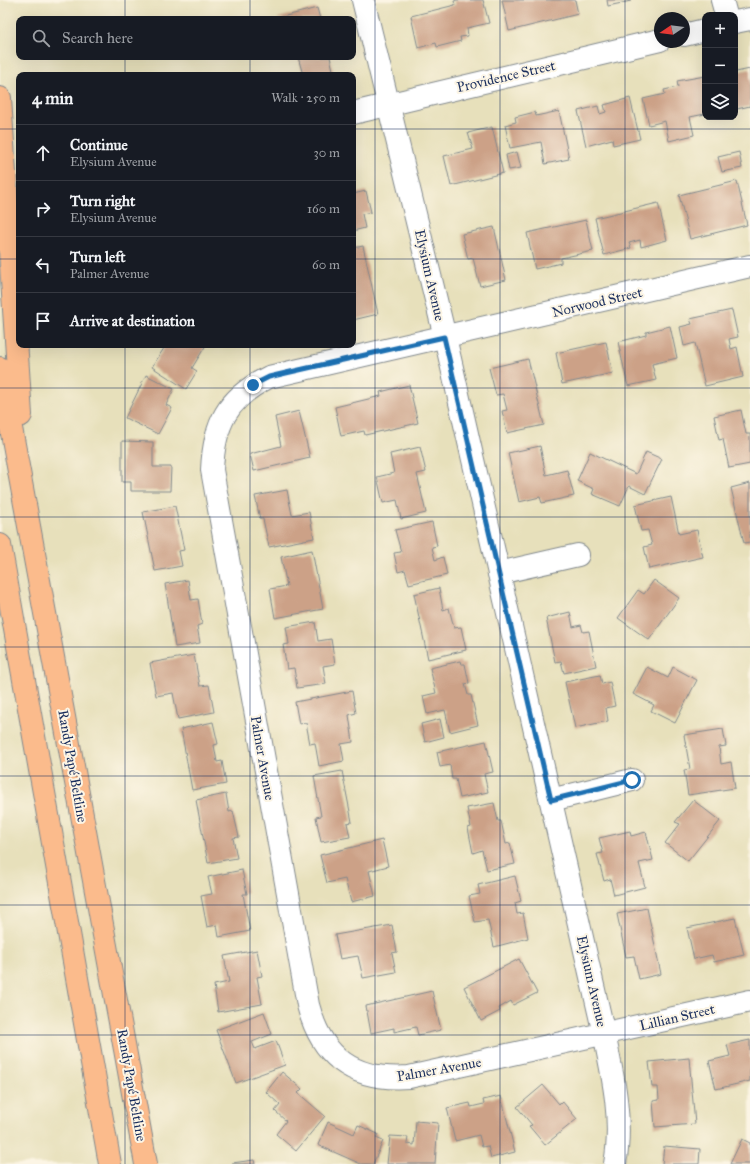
<!DOCTYPE html>
<html lang="en">
<head>
<meta charset="utf-8">
<style>
	:root { --surface:#171b24; --page:#20242c; --text:#f1f3f6; --muted:#9ea1a6; --line:#363941 }
	body { margin:0; font-family:"IM FELL Great Primer",serif; background:var(--page); color:var(--text) }
	.controls { position:absolute; right:12px; top:12px; display:grid; overflow:hidden; border-radius:8px; box-shadow:0 4px 16px #0002 }
	.controls button { width:36px; height:36px; display:grid; place-items:center; padding:0; border:0; border-bottom:1px solid var(--line); background:var(--surface); color:var(--text); font:20px sans-serif }
	.compass { position:absolute; left:654px; top:12px; width:36px; height:36px; border-radius:50%; background:var(--surface); box-shadow:0 4px 16px #0002; rotate:257deg }
	.stop { position:absolute; width:12px; height:12px; margin:-9px; border:3px solid #1f6fb2; border-radius:50%; background:#fff }
	.stop.end { background:#1f6fb2; border-color:#fff; box-shadow:0 1px 4px #0008 }
	.list { margin:0; padding:0; list-style:none }
	h2 { display:flex; justify-content:space-between; align-items:center; height:52px; margin:0; padding:0 16px; font-size:17px }
	h2 small { font-size:13px; font-weight:400; color:var(--muted) }
	.list li { display:grid; grid-template-columns:26px 1fr auto; gap:12px; align-items:center; box-sizing:border-box; height:56px; padding:0 16px; border-top:1px solid var(--line) }
	.list b { display:block; font-size:15px; white-space:nowrap }
	.list p { margin:0; font-size:13px; white-space:nowrap; color:var(--muted) }
	.list em { font-size:13px; font-style:normal; color:var(--muted) }
	.icon { flex:none; width:22px; height:22px; fill:none; stroke:currentColor; stroke-width:2; stroke-linecap:round; stroke-linejoin:round }
	.map { position:relative; flex:none; width:750px; height:1164px; overflow:hidden }
	.search { position:absolute; background:var(--surface); box-shadow:0 4px 16px #0002; left:16px; top:16px; width:340px; height:44px; display:flex; align-items:center; gap:10px; box-sizing:border-box; padding:0 14px; border-radius:8px; color:var(--muted); font-size:15px }
	.panel { position:absolute; background:var(--surface); box-shadow:0 4px 16px #0002; left:16px; top:72px; width:340px; height:276px; border-radius:8px }
	.map>svg:first-child { display:block }
	.building { fill:#cca187 }
	.lines { fill:none; stroke-linecap:round; stroke-linejoin:round }
	.minor-casing { stroke:#81888c; stroke-width:24 }
	.highway-casing { stroke:#81888c; stroke-width:24 }
	.minor { stroke:#fff; stroke-width:22 }
	.highway { stroke:#fbbb8c; stroke-width:22 }
	.route { stroke:#1f6fb2; stroke-width:5 }
	.grid { fill:none; stroke:#1b2f5e; stroke-width:1; stroke-opacity:0.55 }
	.labels { text-anchor:middle; stroke-width:4; stroke-linejoin:round; paint-order:stroke }
	.street-label { font-size:14px; fill:#1b2f5e; stroke:#fcf5e5 }
</style>
</head>
<body>
<div class="map">
<svg width="750" height="1164" viewBox="0 0 750 1164">
	<rect width="100%" height="100%" fill="#fcf5e5"/>
	<filter id="ink" filterUnits="userSpaceOnUse"><feTurbulence type="fractalNoise" baseFrequency=".025" numOctaves="2"/><feDisplacementMap in="SourceGraphic" scale="8" xChannelSelector="R" yChannelSelector="G"/><feConvolveMatrix kernelMatrix="1 2 1 2 8 2 1 2 1" color-interpolation-filters="sRGB"/></filter>
	<filter id="wash" filterUnits="userSpaceOnUse"><feTurbulence type="fractalNoise" baseFrequency=".012" numOctaves="4" result="noise"/><feDisplacementMap in="SourceGraphic" scale="16" xChannelSelector="R" yChannelSelector="G"/><feGaussianBlur stdDeviation="0.9" result="paint"/><feColorMatrix in="noise" values="0 0 0 0 0 0 0 0 0 0 0 0 0 0 0 0 0 1.4 0 .05"/><feComposite in="paint" operator="in"/></filter>
	<g filter="url(#wash)">
		<rect width="100%" height="100%" fill="#e7e0bb"/>
		<g id="blocks">
			<g class="building">
				<polygon points="457,0 483,0 489,23 467,28 468,36 460,37 461,41 437,47 436,43 418,48 411,16 455,5 454,1"/>
				<polygon points="502,0 575,0 578,14 509,31"/>
				<polygon points="607,0 631,0 631,1 608,6"/>
				<polygon points="317,8 320,19 278,19 278,18"/>
				<polygon points="298,57 330,57 334,75 303,75"/>
				<polygon points="735,69 736,72 750,69 750,106 737,109 735,103"/>
				<polygon points="705,76 705,114 690,117 694,135 669,141 665,121 649,125 643,99 665,94 664,90 678,87 677,81"/>
				<polygon points="630,98 640,139 613,145 612,139 586,146 578,111 598,106 600,114 606,112 604,105"/>
				<polygon points="559,111 569,159 545,164 541,142 510,148 505,125 516,122 515,117 535,112 536,116"/>
				<polygon points="492,127 503,173 451,186 444,156 473,149 468,133"/>
				<polygon points="517,152 521,168 509,170 506,155"/>
				<polygon points="739,152 742,168 722,172 718,157"/>
				<polygon points="737,181 747,225 690,239 679,195"/>
				<polygon points="366,191 371,212 362,214 365,228 353,231 353,194"/>
				<polygon points="658,203 667,240 641,247 640,240 629,243 631,248 604,255 595,218"/>
				<polygon points="586,220 593,251 561,258 561,263 535,269 527,233"/>
				<polygon points="494,227 506,280 480,286 473,258 468,259 462,234"/>
				<polygon points="363,246 378,314 353,320 353,248"/>
				<polygon points="732,310 738,337 729,339 731,349 737,347 743,377 705,386 695,343 684,346 680,327 692,324 690,319"/>
				<polygon points="670,326 677,358 652,364 656,380 628,386 618,342 646,335 646,332"/>
				<polygon points="606,342 613,373 562,384 556,353"/>
				<polygon points="166,345 206,345 192,368 197,371 186,389 152,367"/>
				<polygon points="528,359 544,425 507,433 502,411 507,410 503,394 496,395 489,368"/>
				<polygon points="146,375 174,389 166,405 172,408 158,434 125,418"/>
				<polygon points="409,385 418,423 365,435 364,431 341,436 335,407 381,396 380,392"/>
				<polygon points="741,410 746,434 750,434 750,464 729,468 723,439 719,440 714,416"/>
				<polygon points="299,411 310,458 254,471 250,454 281,446 275,417"/>
				<polygon points="122,441 153,442 153,467 171,467 170,491 131,491 131,482 122,482"/>
				<polygon points="540,446 546,475 567,470 574,496 542,503 540,497 519,502 508,453"/>
				<polygon points="420,447 426,472 417,474 426,513 401,519 397,500 383,503 377,477 394,473 390,454"/>
				<polygon points="590,452 636,474 646,452 662,459 645,494 629,486 620,506 592,494 594,489 577,481"/>
				<polygon points="750,483 750,542 744,543 731,488"/>
				<polygon points="287,490 292,515 309,512 314,538 269,547 263,519 260,519 255,496"/>
				<polygon points="671,497 679,534 697,530 703,557 649,569 644,547 652,545 648,530 641,531 635,505"/>
				<polygon points="175,506 184,550 179,551 182,566 155,571 143,512"/>
				<polygon points="432,522 437,546 432,547 435,560 443,557 447,575 409,584 405,570 398,572 394,553 401,552 395,530"/>
				<polygon points="312,550 323,609 275,618 270,589 287,586 281,557"/>
				<polygon points="188,580 191,600 198,599 202,624 197,626 200,643 175,647 165,584"/>
				<polygon points="654,580 679,598 649,640 618,618 638,590 644,594"/>
				<polygon points="439,588 443,610 449,608 454,628 461,627 466,650 428,659 414,594"/>
				<polygon points="570,612 573,627 581,625 583,632 589,631 596,666 564,673 561,661 555,662 546,618"/>
				<polygon points="315,622 318,641 331,639 335,664 323,666 326,684 297,688 294,668 287,669 283,645 289,644 286,627"/>
				<polygon points="194,655 200,686 209,685 214,712 178,719 173,693 156,696 150,663"/>
				<polygon points="460,661 461,664 465,664 469,683 465,684 468,695 471,695 478,725 450,732 445,710 427,714 423,696 436,693 430,668"/>
				<polygon points="647,667 668,678 673,667 697,680 675,723 651,711 654,705 633,694"/>
				<polygon points="600,675 602,684 610,682 615,706 606,708 608,721 575,728 565,682"/>
				<polygon points="352,691 356,713 349,715 353,742 341,744 344,761 319,766 315,743 310,744 306,723 299,724 295,702"/>
				<polygon points="440,719 444,737 425,742 421,724"/>
				<polygon points="213,722 218,744 214,745 217,762 222,761 226,784 192,790 181,729"/>
				<polygon points="723,729 726,746 719,747 721,764 731,762 735,788 688,795 684,770 690,769 684,735"/>
				<polygon points="486,741 493,772 484,774 488,792 460,798 456,779 452,779 450,765 440,767 437,752"/>
				<polygon points="342,771 352,822 347,823 350,837 321,842 316,817 321,816 314,776"/>
				<polygon points="226,794 229,812 233,811 239,837 233,838 237,858 208,863 196,800"/>
				<polygon points="693,800 720,821 688,861 665,843 680,824 675,822"/>
				<polygon points="494,803 498,821 501,821 506,844 510,843 515,864 487,870 482,850 473,853 468,828 471,827 467,808"/>
				<polygon points="630,831 631,836 646,832 653,860 639,863 645,887 614,895 610,879 604,881 597,854 603,853 599,838"/>
				<polygon points="382,840 388,866 369,871 375,896 351,902 345,879 327,883 320,855"/>
				<polygon points="242,870 247,894 243,894 250,931 219,937 217,925 207,927 201,896 212,894 208,877"/>
				<polygon points="515,876 521,901 515,903 517,914 523,913 528,938 494,947 488,920 475,922 469,896 480,894 478,885"/>
				<polygon points="647,908 661,974 639,979 634,956 626,957 617,914"/>
				<polygon points="735,918 744,955 714,962 712,955 694,959 687,928"/>
				<polygon points="392,925 397,952 392,953 396,972 363,978 358,956 340,959 335,935"/>
				<polygon points="257,950 262,976 257,977 262,1004 218,1012 214,985 229,982 224,956"/>
				<polygon points="519,959 537,993 513,1005 511,1001 499,1008 500,1011 481,1021 464,987"/>
				<polygon points="432,991 441,1030 418,1035 416,1027 394,1032 394,1028 371,1033 366,1006"/>
				<polygon points="264,1012 272,1034 252,1042 255,1049 276,1041 285,1065 236,1083 216,1030"/>
				<polygon points="750,1040 750,1081 716,1089 709,1061 730,1056 727,1045"/>
				<polygon points="689,1058 695,1124 655,1127 653,1101 659,1100 658,1087 652,1087 649,1062"/>
				<polygon points="282,1072 302,1089 298,1093 325,1116 296,1151 276,1134 286,1121 275,1111 280,1105 266,1092"/>
				<polygon points="543,1085 559,1104 562,1101 577,1119 545,1145 529,1126 532,1125 517,1107"/>
				<polygon points="501,1096 515,1152 491,1158 488,1146 482,1147 479,1135 455,1141 447,1108 470,1103 471,1107 484,1104 483,1100"/>
				<polygon points="416,1121 438,1123 435,1164 387,1164 390,1136 408,1137 407,1144 414,1145"/>
				<polygon points="328,1122 354,1134 358,1125 378,1134 376,1138 383,1141 373,1164 361,1164 318,1145"/>
				<polygon points="742,1139 750,1143 750,1164 730,1164"/>
				<polygon points="664,1146 700,1149 699,1164 662,1164"/>
				<polygon points="254,1160 255,1164 232,1164 232,1163"/>
			</g>
		</g>
	</g>
	<g filter="url(#ink)">
		<use href="#blocks" fill-opacity="0" stroke="#81888c" stroke-width="1"/>
		<g class="lines">
			<g class="minor-casing">
				<g id="minor">
					<path d="M363 0 445 337 604 1034C613 1076 623 1120 615 1164"/>
					<polyline points="722,0 726,15"/>
					<polyline points="735,22 750,19"/>
					<polyline points="684,35 705,30"/>
					<polyline points="353,113 660,40"/>
					<path d="M750 266 269 377C227 398 214 424 212 470L308 1005C322 1059 355 1081 409 1077L750 1001"/>
					<polyline points="499,573 578,555"/>
					<polyline points="551,800 632,780"/>
				</g>
			</g>
			<g class="highway-casing">
				<g id="highway">
					<polyline points="0,98 21,415"/>
					<polyline points="0,368 146,1164"/>
					<polyline points="0,545 110,1164"/>
				</g>
			</g>
			<use href="#minor" class="minor"/>
			<use href="#highway" class="highway"/>
		</g>
	</g>
	<g class="lines" filter="url(#ink)">
		<polyline class="route" points="253,385 269,377 286,373 444,337 551,800 632,780"/>
	</g>
	<path class="grid" d="M125 0V19M250 0V19M375 0V1164M500 0V1164M625 0V1164M125 57V75M250 57V75M0 129H19M353 129H750M0 259H19M353 259H750M125 345V1164M250 345V1164M0 388H750M0 517H750M0 647H750M0 776H750M0 905H750M0 1035H750"/>
	<g class="labels">
		<g class="street-label">
			<text transform="translate(506 76) rotate(-13)" y="5">Providence Street</text>
			<text transform="translate(430 275) rotate(77)" y="5">Elysium Avenue</text>
			<text transform="translate(597 302) rotate(-13)" y="5">Norwood Street</text>
			<text transform="translate(263 758) rotate(80)" y="5">Palmer Avenue</text>
			<text transform="translate(73 766) rotate(80)" y="5">Randy Papé Beltline</text>
			<text transform="translate(592 981) rotate(77)" y="5">Elysium Avenue</text>
			<text transform="translate(677 1017) rotate(-13)" y="5">Lillian Street</text>
			<text transform="translate(439 1069) rotate(-10)" y="5">Palmer Avenue</text>
			<text transform="translate(132 1085) rotate(80)" y="5">Randy Papé Beltline</text>
		</g>
	</g>
</svg>
<div class="controls">
<button>+</button>
<button>−</button>
<button><svg class="icon" aria-label="layers" viewBox="0 0 24 24"><path d="M12 4l9 5-9 5-9-5zM3 14l9 5 9-5"/></svg></button>
</div>
<svg class="compass" viewBox="-18 -18 36 36"><path d="M0-13l5 13h-10z" fill="#e53935"/><path d="M0 13l5-13h-10z" fill="#9ea1a6"/></svg>
<div class="stop" style="left:632px;top:780px"></div>
<div class="stop end" style="left:253px;top:385px"></div>
<div class="search"><svg class="icon" aria-label="search" viewBox="0 0 24 24"><circle cx="10" cy="10" r="6"/><path d="M15 15l6 6"/></svg>Search here</div>
<section class="panel">
<h2>4 min<small>Walk · 250 m</small></h2>
<ul class="list">
<li><svg class="icon" aria-label="ahead" viewBox="0 0 24 24"><path d="M12 20V5M6 11l6-6 6 6"/></svg><div><b>Continue</b><p>Elysium Avenue</p></div><em>30 m</em></li>
<li><svg class="icon" aria-label="right" viewBox="0 0 24 24"><path d="M7 20v-9h11M14 6l5 5-5 5"/></svg><div><b>Turn right</b><p>Elysium Avenue</p></div><em>160 m</em></li>
<li><svg class="icon" aria-label="left" viewBox="0 0 24 24"><path d="M17 20v-9H6M10 6l-5 5 5 5"/></svg><div><b>Turn left</b><p>Palmer Avenue</p></div><em>60 m</em></li>
<li><svg class="icon" aria-label="arrive" viewBox="0 0 24 24"><path d="M6 21V4h12l-3 4 3 4H6"/></svg><div><b>Arrive at destination</b></div></li>
</ul>
</section>
</div>
</body>
</html>
